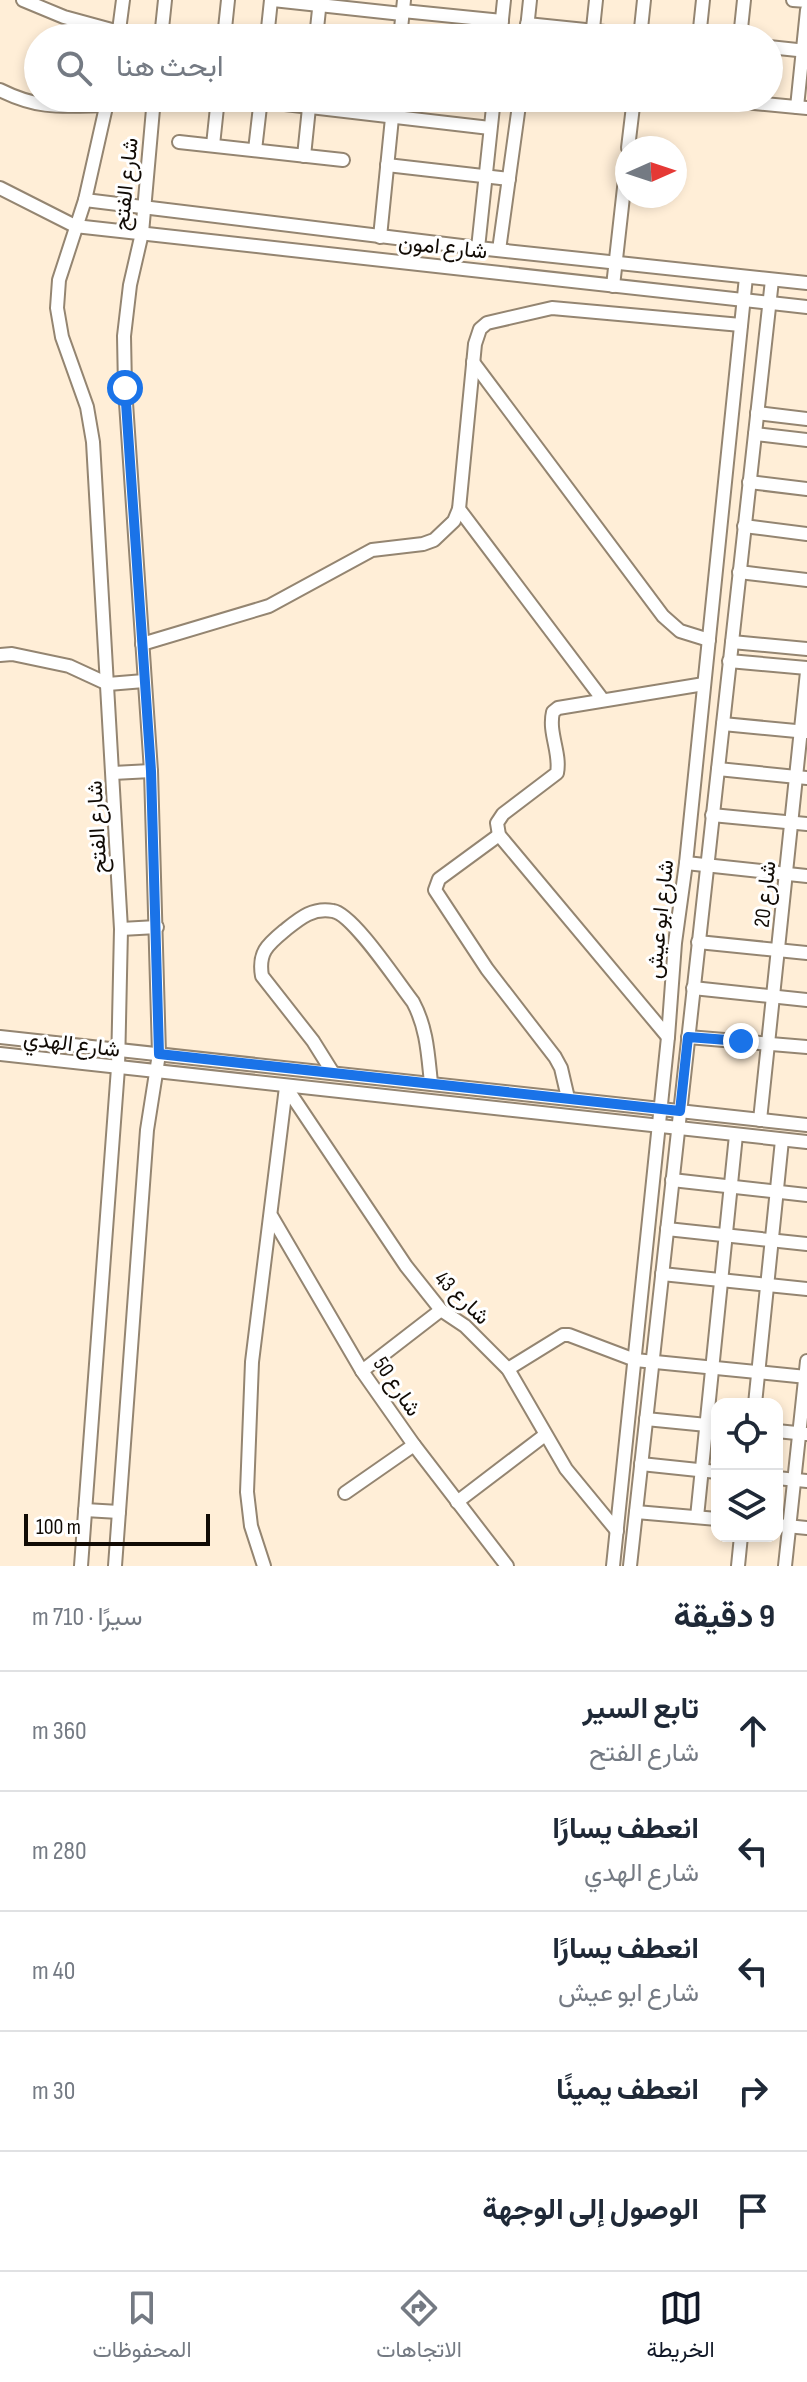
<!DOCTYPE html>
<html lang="ar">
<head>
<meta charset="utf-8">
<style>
	:root { --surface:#fff; --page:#f6f6f7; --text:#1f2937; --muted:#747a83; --line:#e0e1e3; --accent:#111827 }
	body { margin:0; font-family:"Sofia Sans Condensed",Vazirmatn,sans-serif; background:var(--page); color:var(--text); direction:rtl }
	.controls { position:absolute; right:24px; bottom:24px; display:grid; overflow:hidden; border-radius:16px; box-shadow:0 4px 12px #0003 }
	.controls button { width:72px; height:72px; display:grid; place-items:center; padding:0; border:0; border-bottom:2px solid var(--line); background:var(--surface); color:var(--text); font:40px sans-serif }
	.compass { position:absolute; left:615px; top:136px; width:72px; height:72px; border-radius:50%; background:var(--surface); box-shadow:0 4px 12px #0003; rotate:87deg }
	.scale { position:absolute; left:24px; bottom:20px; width:186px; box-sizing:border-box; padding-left:8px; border:4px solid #110b05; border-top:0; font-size:22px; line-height:28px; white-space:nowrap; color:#110b05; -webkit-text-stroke:6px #fff; paint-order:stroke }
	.stop { position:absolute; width:24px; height:24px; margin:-18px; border:6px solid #1a73e8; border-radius:50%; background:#fff }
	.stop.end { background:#1a73e8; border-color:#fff; box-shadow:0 2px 8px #0008 }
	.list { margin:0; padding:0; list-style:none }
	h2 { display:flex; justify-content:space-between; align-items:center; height:104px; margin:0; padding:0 32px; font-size:34px }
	h2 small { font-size:26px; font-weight:400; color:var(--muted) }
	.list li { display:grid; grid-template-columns:52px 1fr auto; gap:24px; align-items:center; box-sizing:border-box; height:120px; padding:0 32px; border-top:2px solid var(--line) }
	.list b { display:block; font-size:30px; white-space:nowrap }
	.list p { margin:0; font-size:26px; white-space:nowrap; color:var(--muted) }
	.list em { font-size:26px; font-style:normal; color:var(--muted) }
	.icon { flex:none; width:44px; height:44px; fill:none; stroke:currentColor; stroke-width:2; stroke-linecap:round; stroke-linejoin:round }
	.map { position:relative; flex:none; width:807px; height:1566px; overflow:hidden; direction:ltr }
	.search { position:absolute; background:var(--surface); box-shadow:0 4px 12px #0003; left:24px; right:24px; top:24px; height:88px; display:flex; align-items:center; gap:20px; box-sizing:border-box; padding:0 28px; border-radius:44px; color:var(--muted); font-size:30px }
	.sheet { height:704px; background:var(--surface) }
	nav { display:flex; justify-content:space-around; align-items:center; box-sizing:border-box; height:112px; border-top:2px solid var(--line); background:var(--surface); font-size:22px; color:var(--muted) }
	nav a { display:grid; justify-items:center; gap:4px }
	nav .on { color:var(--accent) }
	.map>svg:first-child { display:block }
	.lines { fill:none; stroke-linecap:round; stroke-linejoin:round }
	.street-casing { stroke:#948571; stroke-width:16 }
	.street { stroke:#fff; stroke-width:12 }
	.route { stroke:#1a73e8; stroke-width:10 }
	.labels { text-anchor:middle; stroke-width:6; stroke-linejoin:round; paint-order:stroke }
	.street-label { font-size:22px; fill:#110b05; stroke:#fff }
</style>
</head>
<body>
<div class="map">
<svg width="807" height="1566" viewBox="0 0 807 1566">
	<rect width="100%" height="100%" fill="#ffeed7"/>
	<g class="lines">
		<g class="street-casing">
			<g id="street">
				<polyline points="23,0 64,17 119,32"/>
				<polyline points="273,0 402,14"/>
				<polyline points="793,0 807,1"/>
				<polyline points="403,11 502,21"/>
				<polyline points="527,24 663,38"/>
				<polyline points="118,38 123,0"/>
				<polyline points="161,38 165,0"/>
				<polyline points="224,38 228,0"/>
				<polyline points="267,38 271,0"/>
				<polyline points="316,38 320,0"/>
				<polyline points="400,38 404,0"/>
				<polyline points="500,38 504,0"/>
				<polyline points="526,38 530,0"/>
				<polyline points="592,38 596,0"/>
				<polyline points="640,38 644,0"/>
				<polyline points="699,38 703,0"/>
				<polyline points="740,38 744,0"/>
				<polyline points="769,47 807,51"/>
				<path d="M0 90C40 110 63 106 107 105"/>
				<polyline points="232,98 490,128"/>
				<polyline points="702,98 807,108"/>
				<polyline points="797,107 807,10"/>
				<polyline points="179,142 343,160"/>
				<polyline points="213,145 218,98"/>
				<polyline points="628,148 634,98"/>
				<polyline points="255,150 261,98"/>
				<polyline points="304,156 310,98"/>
				<polyline points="387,165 509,179"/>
				<polyline points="0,188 75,226 807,307"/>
				<polyline points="85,200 478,248 807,283"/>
				<polyline points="380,237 394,98"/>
				<polyline points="478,248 494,98"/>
				<polyline points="499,250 520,98"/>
				<polyline points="613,286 627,161"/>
				<polyline points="473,362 663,616 680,631 709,640"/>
				<polyline points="757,413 807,419"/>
				<polyline points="755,434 807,440"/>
				<polyline points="749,482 807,489"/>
				<polyline points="459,509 603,700"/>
				<polyline points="744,526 807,534"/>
				<polyline points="739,572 807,580"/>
				<polyline points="732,642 807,649"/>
				<polyline points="142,644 269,606 372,550 423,544 434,540 454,521 459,509 475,344 480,329 487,323 552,308 741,325"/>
				<polyline points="0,655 12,654 69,666 108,684 144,681"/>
				<polyline points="729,661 807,668"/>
				<polyline points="723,724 807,732"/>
				<polyline points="718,769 807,778"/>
				<polyline points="113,773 151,771"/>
				<polyline points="712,815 807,824"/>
				<polyline points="499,835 439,879 435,890 487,969 555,1057 561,1068 568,1098"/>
				<polyline points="686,863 807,876"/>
				<polyline points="121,929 157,927"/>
				<polyline points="698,942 807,953"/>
				<polyline points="693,988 807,1000"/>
				<polyline points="0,1037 807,1125"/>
				<path d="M668 1037 499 835 497 823 503 814 557 773C561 753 548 733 553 712L558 708 704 684"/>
				<polyline points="688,1037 807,1047"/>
				<polyline points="0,1054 807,1142"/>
				<path d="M333 1073 313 1041 262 976C258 953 267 945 284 931 299 919 312 907 333 911 353 914 398 983 413 1002 427 1028 428 1055 431 1083"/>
				<polyline points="286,1087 406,1266 441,1310 465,1326 508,1369 566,1469 617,1531"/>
				<polyline points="760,1120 807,672"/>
				<polyline points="672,1180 807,1195"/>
				<polyline points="272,1217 362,1371 414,1445 507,1566"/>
				<polyline points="667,1229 807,1244"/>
				<polyline points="662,1274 807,1289"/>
				<polyline points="508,1369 563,1335 569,1335 635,1360 807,1377"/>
				<polyline points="362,1371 441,1310"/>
				<polyline points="755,1404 782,1140"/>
				<polyline points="646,1419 717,1426"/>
				<polyline points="777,1431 806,1434"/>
				<polyline points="641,1464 717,1472"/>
				<polyline points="777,1478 807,1481"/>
				<polyline points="345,1493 414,1445"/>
				<polyline points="457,1502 545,1435"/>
				<polyline points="85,1510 119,1512"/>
				<polyline points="636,1512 717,1519"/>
				<polyline points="697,1517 736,1135"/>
				<polyline points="777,1525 807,1528"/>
				<polyline points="81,1566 118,1068 121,929 93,442 87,407 62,337 57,308 59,280 85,200 108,98"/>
				<polyline points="115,1566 147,1130 159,1054 151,771 125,388 124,336 130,285 142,233 154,98"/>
				<polyline points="264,1566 251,1526 247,1492 252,1362 286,1087"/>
				<polyline points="613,1566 668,1037 675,943 686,863 746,277"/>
				<polyline points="630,1566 772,280"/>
				<polyline points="738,1566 741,1536"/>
				<polyline points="785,1566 807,1361"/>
			</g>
		</g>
		<use href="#street" class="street"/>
	</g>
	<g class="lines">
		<polyline class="route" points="125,388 151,771 159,1054 680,1111 688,1037 741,1041"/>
	</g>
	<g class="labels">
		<g class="street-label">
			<text transform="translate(125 184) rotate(-84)" y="8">شارع الفتح</text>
			<text transform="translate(443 246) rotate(6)" y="8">شارع امون</text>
			<text transform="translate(96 827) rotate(-93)" y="8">شارع الفتح</text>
			<text transform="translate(764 894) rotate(-84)" y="8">شارع 20</text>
			<text transform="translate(659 919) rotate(-84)" y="8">شارع ابو عيش</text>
			<text transform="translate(72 1043) rotate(7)" y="8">شارع الهدي</text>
			<text transform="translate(463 1297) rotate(44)" y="8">شارع 43</text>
			<text transform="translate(398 1386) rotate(56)" y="8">شارع 50</text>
		</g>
	</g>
</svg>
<div class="controls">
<button><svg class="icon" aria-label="locate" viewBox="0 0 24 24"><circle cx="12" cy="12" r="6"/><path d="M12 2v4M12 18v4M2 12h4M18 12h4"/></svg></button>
<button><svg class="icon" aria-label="layers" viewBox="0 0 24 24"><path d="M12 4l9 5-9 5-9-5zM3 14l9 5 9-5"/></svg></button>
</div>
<svg class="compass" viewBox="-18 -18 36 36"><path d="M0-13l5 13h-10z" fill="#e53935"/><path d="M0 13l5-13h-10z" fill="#747a83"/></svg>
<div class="scale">100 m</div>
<div class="stop" style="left:125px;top:388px"></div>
<div class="stop end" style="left:741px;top:1041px"></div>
<div class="search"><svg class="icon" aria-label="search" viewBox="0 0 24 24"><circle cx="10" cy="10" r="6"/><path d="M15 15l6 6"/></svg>ابحث هنا</div>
</div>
<section class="sheet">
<h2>9 دقيقة<small>سيرًا · 710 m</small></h2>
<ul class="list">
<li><svg class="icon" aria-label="ahead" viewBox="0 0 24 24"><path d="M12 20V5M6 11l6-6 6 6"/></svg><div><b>تابع السير</b><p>شارع الفتح</p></div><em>360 m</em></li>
<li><svg class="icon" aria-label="left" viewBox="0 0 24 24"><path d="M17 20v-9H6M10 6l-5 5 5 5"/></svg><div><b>انعطف يسارًا</b><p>شارع الهدي</p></div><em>280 m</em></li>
<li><svg class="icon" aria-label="left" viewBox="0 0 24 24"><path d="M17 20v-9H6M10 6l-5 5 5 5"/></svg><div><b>انعطف يسارًا</b><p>شارع ابو عيش</p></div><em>40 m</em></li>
<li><svg class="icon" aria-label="right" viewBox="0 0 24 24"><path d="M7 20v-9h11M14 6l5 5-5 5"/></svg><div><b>انعطف يمينًا</b></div><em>30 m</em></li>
<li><svg class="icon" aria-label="arrive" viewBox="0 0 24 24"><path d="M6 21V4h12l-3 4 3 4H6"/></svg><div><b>الوصول إلى الوجهة</b></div></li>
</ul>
</section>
<nav>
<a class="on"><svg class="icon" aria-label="map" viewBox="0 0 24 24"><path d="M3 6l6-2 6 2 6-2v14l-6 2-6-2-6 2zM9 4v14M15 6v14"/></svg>الخريطة</a>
<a><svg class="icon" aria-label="directions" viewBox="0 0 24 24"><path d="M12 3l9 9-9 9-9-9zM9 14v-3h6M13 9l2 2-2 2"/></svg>الاتجاهات</a>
<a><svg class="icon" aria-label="saved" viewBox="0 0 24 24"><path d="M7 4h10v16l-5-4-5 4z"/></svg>المحفوظات</a>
</nav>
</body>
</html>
